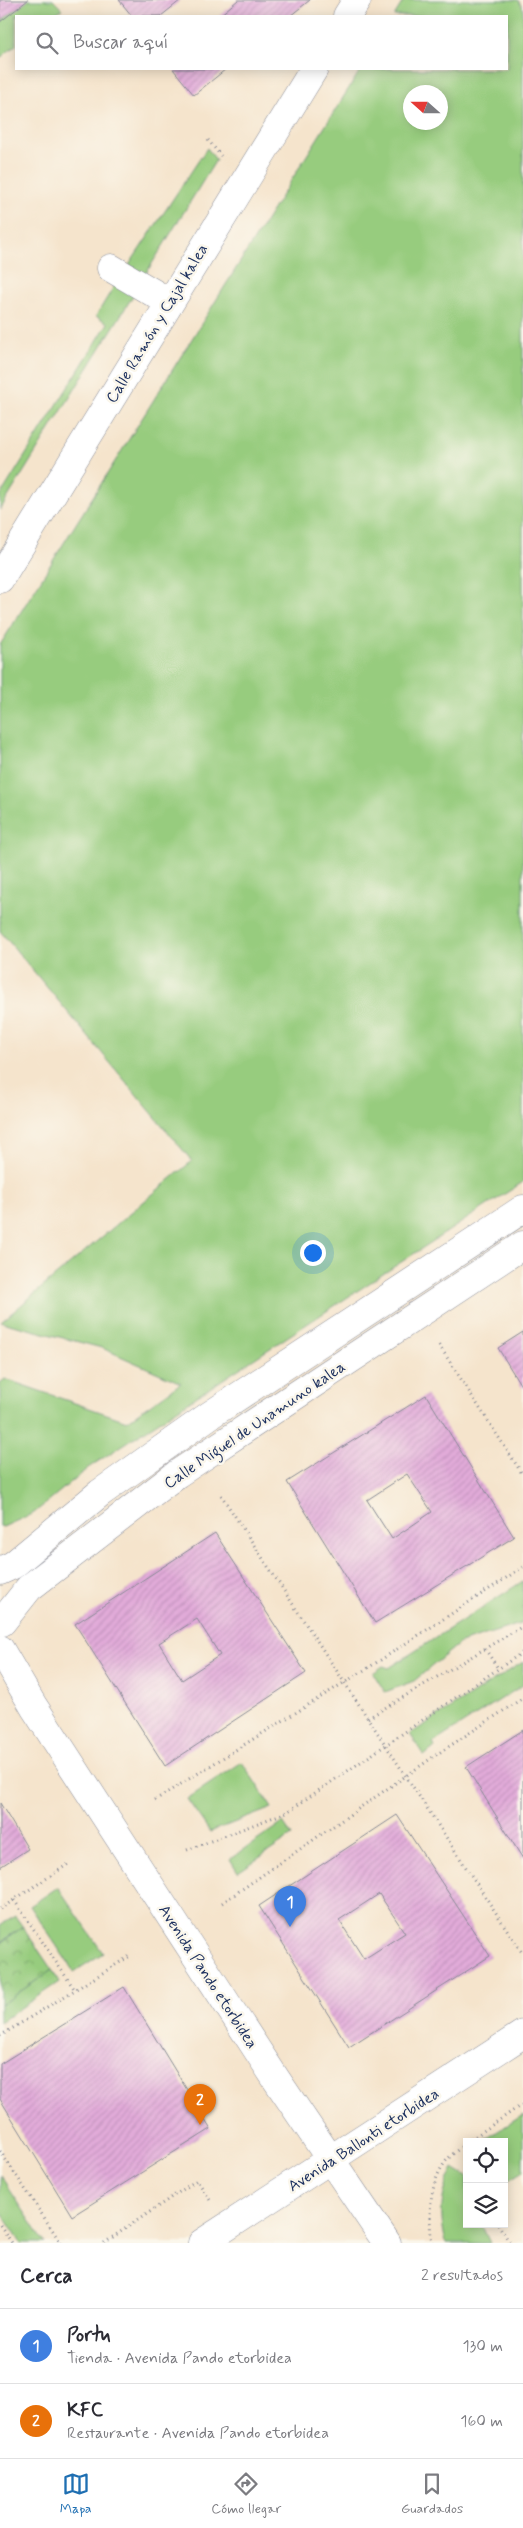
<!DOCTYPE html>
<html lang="es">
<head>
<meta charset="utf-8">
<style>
	:root { --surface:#fff; --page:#f7f7f7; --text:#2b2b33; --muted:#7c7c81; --line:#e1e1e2; --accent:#1f6fb2 }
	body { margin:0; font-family:Mynerve,sans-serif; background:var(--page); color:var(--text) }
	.controls { position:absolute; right:15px; bottom:15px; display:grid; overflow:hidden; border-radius:0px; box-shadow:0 2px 12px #0003 }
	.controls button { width:45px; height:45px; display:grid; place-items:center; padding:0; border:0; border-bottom:1px solid var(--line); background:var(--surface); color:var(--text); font:25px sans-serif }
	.compass { position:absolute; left:403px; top:85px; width:45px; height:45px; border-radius:50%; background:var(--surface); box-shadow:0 2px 12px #0003; rotate:291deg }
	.you { position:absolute; left:312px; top:1252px; width:18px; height:18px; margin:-12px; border:4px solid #fff; border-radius:50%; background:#1a73e8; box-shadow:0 0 0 8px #1a73e833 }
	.badge { display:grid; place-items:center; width:32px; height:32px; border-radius:50%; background:var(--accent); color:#fff; font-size:16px; font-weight:700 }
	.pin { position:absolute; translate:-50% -41px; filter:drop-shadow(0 1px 2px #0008) }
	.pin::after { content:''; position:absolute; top:26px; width:18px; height:15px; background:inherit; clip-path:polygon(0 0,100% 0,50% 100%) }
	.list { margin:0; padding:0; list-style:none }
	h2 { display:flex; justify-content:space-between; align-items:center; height:65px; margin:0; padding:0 20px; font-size:21px }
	h2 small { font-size:16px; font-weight:400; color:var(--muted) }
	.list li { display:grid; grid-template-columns:32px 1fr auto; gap:15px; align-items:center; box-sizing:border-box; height:75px; padding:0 20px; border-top:1px solid var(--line) }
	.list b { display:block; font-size:19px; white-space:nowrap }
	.list p { margin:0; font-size:16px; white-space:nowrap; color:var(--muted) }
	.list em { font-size:16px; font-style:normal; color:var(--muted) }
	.icon { flex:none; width:28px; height:28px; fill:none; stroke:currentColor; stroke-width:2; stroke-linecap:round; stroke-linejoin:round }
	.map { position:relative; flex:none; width:523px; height:2243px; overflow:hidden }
	.search { position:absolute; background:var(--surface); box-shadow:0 2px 12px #0003; left:15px; right:15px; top:15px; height:55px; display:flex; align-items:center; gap:12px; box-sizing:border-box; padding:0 18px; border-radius:0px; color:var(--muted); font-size:19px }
	.sheet { height:215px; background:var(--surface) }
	nav { display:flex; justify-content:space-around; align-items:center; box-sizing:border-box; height:70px; border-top:1px solid var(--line); background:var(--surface); font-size:14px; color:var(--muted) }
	nav a { display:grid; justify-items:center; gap:2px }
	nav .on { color:var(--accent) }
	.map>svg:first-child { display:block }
	.green { fill:#97cc7e; stroke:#597e6e; fill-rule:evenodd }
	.park { fill:url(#park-crowns); stroke:#597e6e }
	.building { fill:url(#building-hatch); fill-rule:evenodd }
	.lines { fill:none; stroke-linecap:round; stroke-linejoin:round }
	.minor-casing { stroke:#888a95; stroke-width:29 }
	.path { stroke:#888a95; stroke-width:3; stroke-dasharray:1 4; stroke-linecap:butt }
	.minor { stroke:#fff; stroke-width:28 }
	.labels { text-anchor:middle; stroke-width:5; stroke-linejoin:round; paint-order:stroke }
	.street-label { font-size:16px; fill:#1b2f5e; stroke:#fbf7ec }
</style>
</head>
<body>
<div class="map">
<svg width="523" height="2243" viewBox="0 0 523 2243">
	<defs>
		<pattern id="park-crowns" width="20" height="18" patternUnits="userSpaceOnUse" patternTransform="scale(1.25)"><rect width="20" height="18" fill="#97cc7e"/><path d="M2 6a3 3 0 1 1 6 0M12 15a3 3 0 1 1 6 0" fill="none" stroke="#7aa66a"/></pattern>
		<pattern id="building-hatch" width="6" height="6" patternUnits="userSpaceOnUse" patternTransform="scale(1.25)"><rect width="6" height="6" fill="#e2abd9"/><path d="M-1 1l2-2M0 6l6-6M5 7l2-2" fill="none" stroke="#c193bd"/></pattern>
	</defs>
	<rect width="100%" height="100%" fill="#fbf7ec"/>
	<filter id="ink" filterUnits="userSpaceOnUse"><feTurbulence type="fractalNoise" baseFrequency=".02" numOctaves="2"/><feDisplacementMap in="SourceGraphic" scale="10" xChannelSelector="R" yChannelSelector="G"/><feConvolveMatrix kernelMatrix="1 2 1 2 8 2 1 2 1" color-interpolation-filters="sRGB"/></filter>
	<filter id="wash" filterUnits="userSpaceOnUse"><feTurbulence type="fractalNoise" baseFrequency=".0096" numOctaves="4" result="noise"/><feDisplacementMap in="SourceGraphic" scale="20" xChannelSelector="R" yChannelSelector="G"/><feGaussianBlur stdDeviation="1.12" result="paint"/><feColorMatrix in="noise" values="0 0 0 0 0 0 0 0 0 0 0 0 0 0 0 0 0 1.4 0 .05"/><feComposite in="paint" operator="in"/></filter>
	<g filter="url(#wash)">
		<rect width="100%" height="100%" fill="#f5e4cc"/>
		<g class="green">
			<polygon points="28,0 53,0 62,9 52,16 16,16 16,45 0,58 0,22"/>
			<path d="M404 0H518L523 8V1182L88 1468 34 1513 3 1527 0 1526V1383L5 1379 127 1421 181 1383 102 1348 1 1322 192 1161 0 931V645L361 69H507V16H394ZM410 92H440V122H410Z"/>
			<polygon points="207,148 216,160 145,275 129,265"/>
			<polygon points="116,283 134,294 0,510 0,496 108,323 96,316"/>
			<polygon points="523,1581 523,1620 520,1624 460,1643 414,1681 385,1692 373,1673 383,1666 389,1668"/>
			<polygon points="523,1662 523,1685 433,1743 435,1747 424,1756 410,1734"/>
			<polygon points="242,1762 272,1808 210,1832 187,1799"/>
			<polygon points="283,1823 292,1836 238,1872 230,1859"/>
			<polygon points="58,1887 103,1953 74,1972 30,1906"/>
			<polygon points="15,1916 23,1927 0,1942 0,1926"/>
			<polygon points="52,1970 59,1982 0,2022 0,2005"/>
			<polygon points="523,2115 523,2171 507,2181 504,2177 504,2142 481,2142"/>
			<path d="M454 2168 467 2176V2224H481L490 2243H446C439 2213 440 2196 454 2168Z"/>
			<polygon points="0,2175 45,2243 21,2243 0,2211"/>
		</g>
		<polygon class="park" points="23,1927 52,1970 0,2005 0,1943"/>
		<g id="blocks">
			<g class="building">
				<polygon points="0,0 28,0 0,22"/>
				<polygon points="119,0 181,0 161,16 132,16"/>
				<polygon points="238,0 310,0 290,16 219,16"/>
				<polygon points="173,69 226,69 194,95"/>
				<polygon points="523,1332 523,1389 498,1348"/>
				<path d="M426 1395 514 1537 375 1623 287 1482ZM407 1474 432 1512 392 1539 367 1500Z"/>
				<path d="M215 1533 306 1673 165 1766 75 1624ZM197 1619 220 1655 182 1680 159 1643Z"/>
				<polygon points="523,1730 523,1859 466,1767"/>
				<polygon points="0,1803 28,1849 0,1867"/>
				<path d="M397 1815 490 1956 349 2047 259 1906ZM379 1894 405 1933 364 1959 339 1920Z"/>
				<polygon points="124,1987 211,2129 72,2216 0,2099 0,2064"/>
			</g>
		</g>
	</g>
	<g filter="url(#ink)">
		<use href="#blocks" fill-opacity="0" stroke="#888a95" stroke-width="1"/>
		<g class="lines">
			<g class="minor-casing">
				<g id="minor">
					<polyline points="347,16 357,0"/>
					<polyline points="111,268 169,302"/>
					<polyline points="0,579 314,69"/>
					<polyline points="0,1571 13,1565 100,1493 210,1415 523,1209"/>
					<polyline points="2,1622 29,1588 177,1474 523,1245"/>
					<polyline points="0,1649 34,1707 276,2079 387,2243"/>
					<polyline points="202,2243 523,2034"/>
				</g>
			</g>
			<g class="path">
				<polyline points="208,140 221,156"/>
				<polyline points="439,1345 523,1475"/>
				<polyline points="221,1495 523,1954"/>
				<polyline points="485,1649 498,1668"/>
				<polyline points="368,1718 523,1626"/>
				<polyline points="155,1800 379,1661 523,1567"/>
				<polyline points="187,1850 287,1812 523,1652"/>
				<polyline points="14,1900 75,1990"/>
				<polyline points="222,1903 439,1753 523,1698"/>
				<polyline points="0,1909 70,1863"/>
				<polyline points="0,2036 130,1956"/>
				<polyline points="467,2142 523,2104"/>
				<polyline points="462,2147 467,2153"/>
				<polyline points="0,2151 61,2243"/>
				<polyline points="498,2224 510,2243"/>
				<polyline points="0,2225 12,2243"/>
				<polyline points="104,2243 197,2180 210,2200"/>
				<path d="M432 2243C428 2217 429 2183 446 2161 452 2154 460 2148 467 2142"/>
			</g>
			<use href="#minor" class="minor"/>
		</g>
	</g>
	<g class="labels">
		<g class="street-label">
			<text transform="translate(156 323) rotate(-59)" y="6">Calle Ramón y Cajal kalea</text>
			<text transform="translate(254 1424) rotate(-34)" y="6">Calle Miguel de Unamuno kalea</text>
			<text transform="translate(209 1976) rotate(57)" y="6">Avenida Pando etorbidea</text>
			<text transform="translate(363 2139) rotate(-33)" y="6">Avenida Ballonti etorbidea</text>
		</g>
	</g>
</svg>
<div class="controls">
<button><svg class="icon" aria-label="locate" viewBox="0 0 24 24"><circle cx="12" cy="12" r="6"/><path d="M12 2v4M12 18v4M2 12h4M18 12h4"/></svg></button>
<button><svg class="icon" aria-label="layers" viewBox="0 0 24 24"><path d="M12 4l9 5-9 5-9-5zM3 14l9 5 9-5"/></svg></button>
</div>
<svg class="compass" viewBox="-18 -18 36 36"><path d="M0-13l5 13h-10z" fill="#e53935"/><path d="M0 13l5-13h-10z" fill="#7c7c81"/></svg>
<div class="you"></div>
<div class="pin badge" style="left:290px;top:1927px;background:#3f7fe0">1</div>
<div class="pin badge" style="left:200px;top:2125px;background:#e8710a">2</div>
<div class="search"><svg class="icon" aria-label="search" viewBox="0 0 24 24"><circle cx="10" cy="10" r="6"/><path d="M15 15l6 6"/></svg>Buscar aquí</div>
</div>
<section class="sheet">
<h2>Cerca<small>2 resultados</small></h2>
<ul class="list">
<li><span class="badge" style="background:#3f7fe0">1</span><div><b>Portu</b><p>Tienda · Avenida Pando etorbidea</p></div><em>130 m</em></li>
<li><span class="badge" style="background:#e8710a">2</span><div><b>KFC</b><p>Restaurante · Avenida Pando etorbidea</p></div><em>160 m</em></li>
</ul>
</section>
<nav>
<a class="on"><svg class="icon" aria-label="map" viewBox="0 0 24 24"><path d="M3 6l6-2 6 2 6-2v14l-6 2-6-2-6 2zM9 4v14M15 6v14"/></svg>Mapa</a>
<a><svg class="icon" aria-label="directions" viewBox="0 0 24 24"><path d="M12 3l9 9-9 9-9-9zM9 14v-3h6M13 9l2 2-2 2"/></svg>Cómo llegar</a>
<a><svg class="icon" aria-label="saved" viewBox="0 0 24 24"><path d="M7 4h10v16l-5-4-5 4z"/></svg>Guardados</a>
</nav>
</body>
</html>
